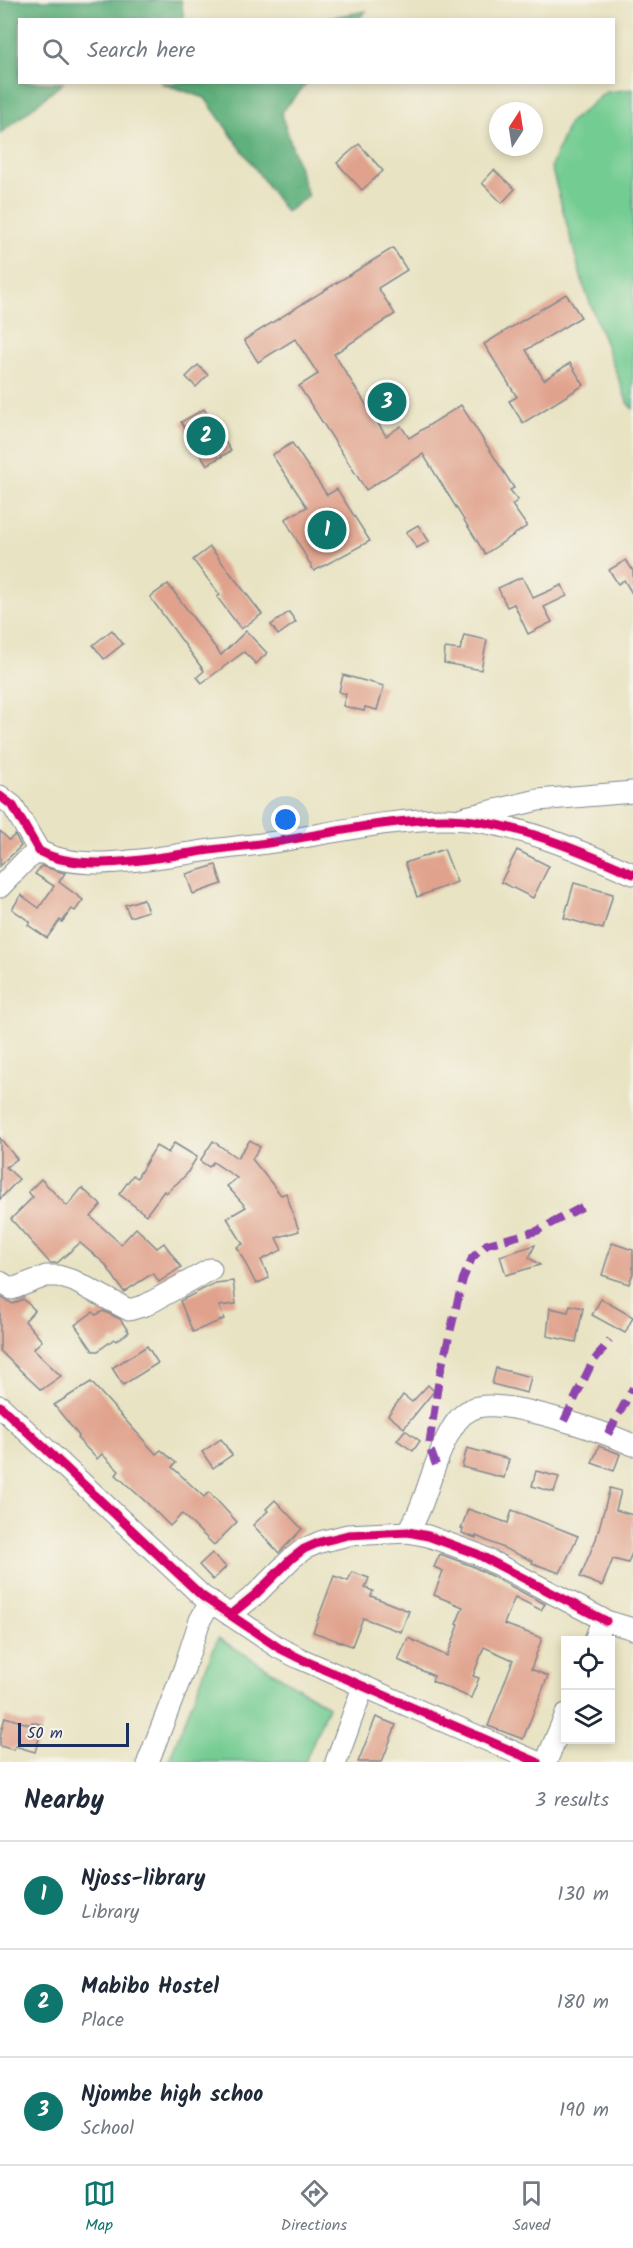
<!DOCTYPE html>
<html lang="en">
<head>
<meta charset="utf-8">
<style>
	:root { --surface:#fff; --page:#f2f2f3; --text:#1f2937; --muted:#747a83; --line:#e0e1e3; --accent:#0f766e }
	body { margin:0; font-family:Kalam,sans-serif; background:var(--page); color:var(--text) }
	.controls { position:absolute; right:18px; bottom:18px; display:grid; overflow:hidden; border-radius:0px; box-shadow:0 3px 9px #0003 }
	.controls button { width:54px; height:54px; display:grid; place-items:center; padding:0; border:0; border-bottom:2px solid var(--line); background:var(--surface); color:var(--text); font:30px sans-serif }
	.compass { position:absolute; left:489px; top:102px; width:54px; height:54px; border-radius:50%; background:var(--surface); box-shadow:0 3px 9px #0003; rotate:12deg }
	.scale { position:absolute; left:18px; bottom:15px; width:111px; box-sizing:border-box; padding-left:6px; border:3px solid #1b2f5e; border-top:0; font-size:16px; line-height:21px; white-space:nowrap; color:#1b2f5e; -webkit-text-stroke:4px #f7f3e8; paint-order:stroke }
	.you { position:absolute; left:286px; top:820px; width:21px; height:21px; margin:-15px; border:4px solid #fff; border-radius:50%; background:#1a73e8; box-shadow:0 0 0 9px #1a73e833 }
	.badge { display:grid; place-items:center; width:39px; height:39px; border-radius:50%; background:var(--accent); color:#fff; font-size:20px; font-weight:700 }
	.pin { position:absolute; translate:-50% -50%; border:3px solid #fff; box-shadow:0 2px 6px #0006 }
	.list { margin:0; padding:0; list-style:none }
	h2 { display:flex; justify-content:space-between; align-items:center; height:78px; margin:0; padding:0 24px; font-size:26px }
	h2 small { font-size:20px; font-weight:400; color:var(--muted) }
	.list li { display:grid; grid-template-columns:39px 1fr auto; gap:18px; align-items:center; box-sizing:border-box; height:108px; padding:0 24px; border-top:2px solid var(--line) }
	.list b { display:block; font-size:22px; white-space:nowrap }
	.list p { margin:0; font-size:20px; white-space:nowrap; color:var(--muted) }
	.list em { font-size:20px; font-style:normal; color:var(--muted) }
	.icon { flex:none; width:33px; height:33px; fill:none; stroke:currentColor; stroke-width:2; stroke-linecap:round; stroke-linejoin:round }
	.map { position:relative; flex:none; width:633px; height:1762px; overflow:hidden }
	.search { position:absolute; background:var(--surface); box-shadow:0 3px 9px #0003; left:18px; right:18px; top:18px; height:66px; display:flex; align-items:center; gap:15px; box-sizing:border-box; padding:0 21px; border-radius:0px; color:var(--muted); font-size:22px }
	.sheet { height:402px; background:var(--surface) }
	nav { display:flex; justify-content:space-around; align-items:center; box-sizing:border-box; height:84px; border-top:2px solid var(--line); background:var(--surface); font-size:16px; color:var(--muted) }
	nav a { display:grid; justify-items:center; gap:3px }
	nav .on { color:var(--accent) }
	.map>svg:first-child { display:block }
	.green { fill:#73cc92; stroke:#477e78; stroke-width:1.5 }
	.forest { fill:#5eb07c; stroke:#3c706d; stroke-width:1.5 }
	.building { fill:#e0a28c }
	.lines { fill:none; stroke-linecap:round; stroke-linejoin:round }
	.minor-casing { stroke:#828990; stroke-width:23 }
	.minor { stroke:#fff; stroke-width:21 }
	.quiet { stroke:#8e44ad; stroke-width:8; stroke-dasharray:15 8; stroke-linecap:butt }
	.cycleway-casing { stroke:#f7f3e8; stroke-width:13 }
	.cycleway { stroke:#d6006c; stroke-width:9 }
</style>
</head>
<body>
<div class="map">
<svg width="633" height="1762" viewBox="0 0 633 1762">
	<rect width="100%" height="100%" fill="#f7f3e8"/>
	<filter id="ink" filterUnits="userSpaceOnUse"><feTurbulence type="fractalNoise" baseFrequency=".0167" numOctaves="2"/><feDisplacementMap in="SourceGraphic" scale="12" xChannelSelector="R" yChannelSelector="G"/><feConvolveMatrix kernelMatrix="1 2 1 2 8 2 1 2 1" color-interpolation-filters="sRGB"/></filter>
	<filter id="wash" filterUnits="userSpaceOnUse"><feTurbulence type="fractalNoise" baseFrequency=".008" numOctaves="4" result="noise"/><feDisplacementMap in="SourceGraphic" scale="24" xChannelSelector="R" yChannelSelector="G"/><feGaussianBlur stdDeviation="1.35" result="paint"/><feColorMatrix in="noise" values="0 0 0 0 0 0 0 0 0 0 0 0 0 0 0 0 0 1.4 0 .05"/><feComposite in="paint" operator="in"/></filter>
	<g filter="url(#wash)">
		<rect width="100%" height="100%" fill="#e8e3c2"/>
		<g class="green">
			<polygon points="633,89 633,409 628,404 583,284 551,166 569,123 606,92"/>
			<polygon points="218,1638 328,1706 305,1762 168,1762"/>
		</g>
		<g class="forest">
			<polygon points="0,0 181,0 184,19 20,20 20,82 63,83 0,134"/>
			<polygon points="366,11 359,19 322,19"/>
			<polygon points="161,83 307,83 281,113 308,196 286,212 205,98"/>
		</g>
		<g id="blocks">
			<g class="building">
				<polygon points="359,144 383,171 362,190 337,163"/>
				<polygon points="494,170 515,189 502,203 482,183"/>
				<polygon points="393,248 407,270 378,288 395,314 334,354 386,436 401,426 409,438 461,405 514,488 510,490 518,500 512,505 527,526 485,554 423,454 366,490 299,386 318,374 295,339 258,362 244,340"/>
				<polygon points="566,294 581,317 526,350 544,380 570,363 584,385 523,423 509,401 517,397 484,344"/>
				<polygon points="198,365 208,375 196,387 186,377"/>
				<polygon points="204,409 231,451 207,465 181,422"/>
				<polygon points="292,443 327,495 337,489 370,541 314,571 285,519 307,507 272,455"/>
				<polygon points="418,525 429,541 417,548 406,532"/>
				<polygon points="210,547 262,614 241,629 217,597 220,595 193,560"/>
				<polygon points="626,560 633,571 633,595 624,580 618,584 609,570"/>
				<polygon points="522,577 533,598 562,585 567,596 544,607 552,622 528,634 514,604 507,607 498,588"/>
				<polygon points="168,584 221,655 246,631 267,653 256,664 244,652 202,683 197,677 204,671 150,597"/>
				<polygon points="289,612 296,622 278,635 271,625"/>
				<polygon points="112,630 123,644 104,659 93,645"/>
				<polygon points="464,635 487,640 481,670 444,663 445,648 460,650"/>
				<polygon points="343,675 384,686 377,710 365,707 364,711 343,706 346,694 339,692"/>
				<polygon points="0,831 9,840 15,835 21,846 0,866"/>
				<polygon points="444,849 457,882 417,897 405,863"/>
				<polygon points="517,850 549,866 533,898 501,882"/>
				<polygon points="216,865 222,884 193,894 186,874"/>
				<polygon points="41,866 65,873 59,882 83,900 75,911 72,909 62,922 60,920 47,938 28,925 30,922 12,909 21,895 39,908 54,886 35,874"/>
				<polygon points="574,883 613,894 603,929 564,918"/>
				<polygon points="143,899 148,911 130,917 125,905"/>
				<polygon points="0,1138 17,1159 6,1167 19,1179 0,1199"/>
				<polygon points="250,1140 260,1147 252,1159 281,1195 286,1193 299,1231 276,1238 282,1250 261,1260 269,1278 256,1284 237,1247 243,1244 227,1218 246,1207 227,1186 237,1178 213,1162 209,1167 200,1161 213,1141 237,1158"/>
				<polygon points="174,1143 197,1157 186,1175 166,1193 164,1191 146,1215 119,1194 133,1175 137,1178 156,1146 168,1153"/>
				<polygon points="41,1179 67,1206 82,1188 101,1205 91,1217 121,1244 136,1228 157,1248 164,1243 181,1267 159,1282 153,1273 124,1292 105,1264 80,1243 57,1263 50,1263 11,1219 33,1197 28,1192"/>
				<polygon points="612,1243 633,1250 633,1273 629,1284 602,1275"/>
				<polygon points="535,1245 529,1258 540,1265 506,1275 500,1256"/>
				<polygon points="233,1281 236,1304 219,1306 224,1319 193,1332 180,1301 215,1283"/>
				<polygon points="0,1297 13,1304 23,1299 35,1310 25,1321 42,1341 33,1349 61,1376 41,1390 0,1351"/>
				<polygon points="601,1299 633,1317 625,1333 592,1315"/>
				<polygon points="570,1305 583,1308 576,1342 547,1336 550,1308 568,1312"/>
				<polygon points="103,1311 120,1319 129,1332 116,1341 114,1339 98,1351 93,1351 75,1325 93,1312 96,1315"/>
				<polygon points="147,1346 158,1363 123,1385 112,1368"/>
				<polygon points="496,1368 531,1377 527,1393 492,1384"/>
				<polygon points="91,1382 156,1454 161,1450 176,1463 172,1467 204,1497 209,1492 237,1522 214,1545 182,1514 170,1526 146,1502 116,1475 119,1471 102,1454 97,1459 77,1438 79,1436 54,1405"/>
				<polygon points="428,1385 434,1391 404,1428 388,1415 403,1395 412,1402"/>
				<polygon points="405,1430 420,1441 413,1451 397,1440"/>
				<polygon points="221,1439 232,1455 213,1468 202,1452"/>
				<polygon points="599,1446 620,1454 614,1471 592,1463"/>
				<polygon points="467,1448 509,1459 504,1478 462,1467"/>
				<polygon points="536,1471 559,1477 554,1492 532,1486"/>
				<polygon points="610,1488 621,1491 616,1510 633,1515 633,1550 628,1563 613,1559 602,1586 580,1577 596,1539"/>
				<polygon points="275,1500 302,1529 279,1553 253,1525 268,1511 266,1509"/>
				<polygon points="468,1509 508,1523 512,1510 578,1536 560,1573 532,1563 533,1561 476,1536 476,1538 462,1533 463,1529 461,1529"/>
				<polygon points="212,1553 226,1567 213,1580 199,1565"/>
				<polygon points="440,1554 472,1566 545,1604 541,1610 515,1597 504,1624 542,1638 531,1669 548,1676 523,1739 488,1726 513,1660 484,1647 473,1676 479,1678 471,1698 432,1681 434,1676 398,1660 408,1638 447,1656 459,1625 456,1624 463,1607 434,1595 443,1571 434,1567"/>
				<polygon points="352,1572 369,1578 365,1588 373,1591 371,1596 409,1611 401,1632 363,1618 352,1646 313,1632 334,1576 348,1581"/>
				<polygon points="5,1717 31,1725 32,1722 43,1725 35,1752 15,1746 14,1750 0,1746 0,1736"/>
				<polygon points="376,1717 396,1725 382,1762 358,1762"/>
			</g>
		</g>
	</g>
	<g filter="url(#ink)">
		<use href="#blocks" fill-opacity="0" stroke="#828990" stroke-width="1.5"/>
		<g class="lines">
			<g class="minor-casing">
				<g id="minor">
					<path d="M0 796 13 806 39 851C80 873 146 859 191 853 220 848 251 846 281 841 336 832 391 819 447 819 506 819 579 850 633 874"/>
					<polyline points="462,818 538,800 633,792"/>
					<polyline points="0,887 25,861 39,851"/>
					<polyline points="0,1282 12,1289 46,1276 58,1276 74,1281 129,1310 146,1305 211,1269"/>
					<polyline points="0,1406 202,1596 279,1648 301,1659 537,1762"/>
					<path d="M408 1532C428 1500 432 1462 451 1430 457 1419 465 1410 478 1407 510 1400 602 1431 633 1445"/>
					<polyline points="230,1615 256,1594 291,1559 304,1549 320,1542 348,1535 408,1532 428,1536 477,1554 606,1621"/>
					<polyline points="595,1640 599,1629 606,1621 633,1629"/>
					<polyline points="148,1762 184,1669 200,1620 211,1601"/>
					<polyline points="336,1762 363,1687"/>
					<polyline points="546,1762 566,1714"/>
				</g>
			</g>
			<use href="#minor" class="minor"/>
			<g class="quiet">
				<polyline points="564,1421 592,1363 610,1340"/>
				<polyline points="608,1434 633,1388"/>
				<polyline points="436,1465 429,1446 439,1378 463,1279 472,1258 487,1244 537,1231 582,1207"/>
			</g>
			<g class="cycleway-casing">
				<g id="cycleway">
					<path d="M0 796 13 806 39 851C80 873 146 859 191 853 220 848 251 846 281 841 336 832 391 819 447 819 506 819 579 850 633 874"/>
					<polyline points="0,1406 202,1596 279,1648 301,1659 537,1762"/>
					<polyline points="230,1615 256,1594 291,1559 304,1549 320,1542 348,1535 408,1532 428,1536 477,1554 606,1621"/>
				</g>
			</g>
			<use href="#cycleway" class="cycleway"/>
		</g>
	</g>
</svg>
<div class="controls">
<button><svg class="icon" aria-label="locate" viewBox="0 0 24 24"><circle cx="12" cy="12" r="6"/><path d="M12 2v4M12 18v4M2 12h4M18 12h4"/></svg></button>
<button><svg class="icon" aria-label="layers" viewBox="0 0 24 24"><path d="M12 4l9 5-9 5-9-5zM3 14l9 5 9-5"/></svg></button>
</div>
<svg class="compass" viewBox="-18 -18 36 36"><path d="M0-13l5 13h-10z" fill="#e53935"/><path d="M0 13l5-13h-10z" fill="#747a83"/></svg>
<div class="scale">50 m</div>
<div class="you"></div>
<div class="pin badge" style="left:327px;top:530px">1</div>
<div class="pin badge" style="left:206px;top:436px">2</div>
<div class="pin badge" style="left:387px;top:402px">3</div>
<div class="search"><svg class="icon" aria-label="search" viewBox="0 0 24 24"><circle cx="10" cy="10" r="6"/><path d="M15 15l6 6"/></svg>Search here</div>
</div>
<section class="sheet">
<h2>Nearby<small>3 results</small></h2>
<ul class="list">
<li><span class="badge">1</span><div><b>Njoss-library</b><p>Library</p></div><em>130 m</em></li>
<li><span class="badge">2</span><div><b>Mabibo Hostel</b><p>Place</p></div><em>180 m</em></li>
<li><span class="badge">3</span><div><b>Njombe high schoo</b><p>School</p></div><em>190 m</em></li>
</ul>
</section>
<nav>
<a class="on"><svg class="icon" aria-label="map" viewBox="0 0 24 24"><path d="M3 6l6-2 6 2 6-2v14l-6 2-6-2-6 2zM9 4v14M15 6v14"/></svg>Map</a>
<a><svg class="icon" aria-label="directions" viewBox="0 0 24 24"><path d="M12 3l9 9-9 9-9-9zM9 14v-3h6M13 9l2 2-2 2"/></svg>Directions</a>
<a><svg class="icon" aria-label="saved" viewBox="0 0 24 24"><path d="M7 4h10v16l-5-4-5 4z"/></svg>Saved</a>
</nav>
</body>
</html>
